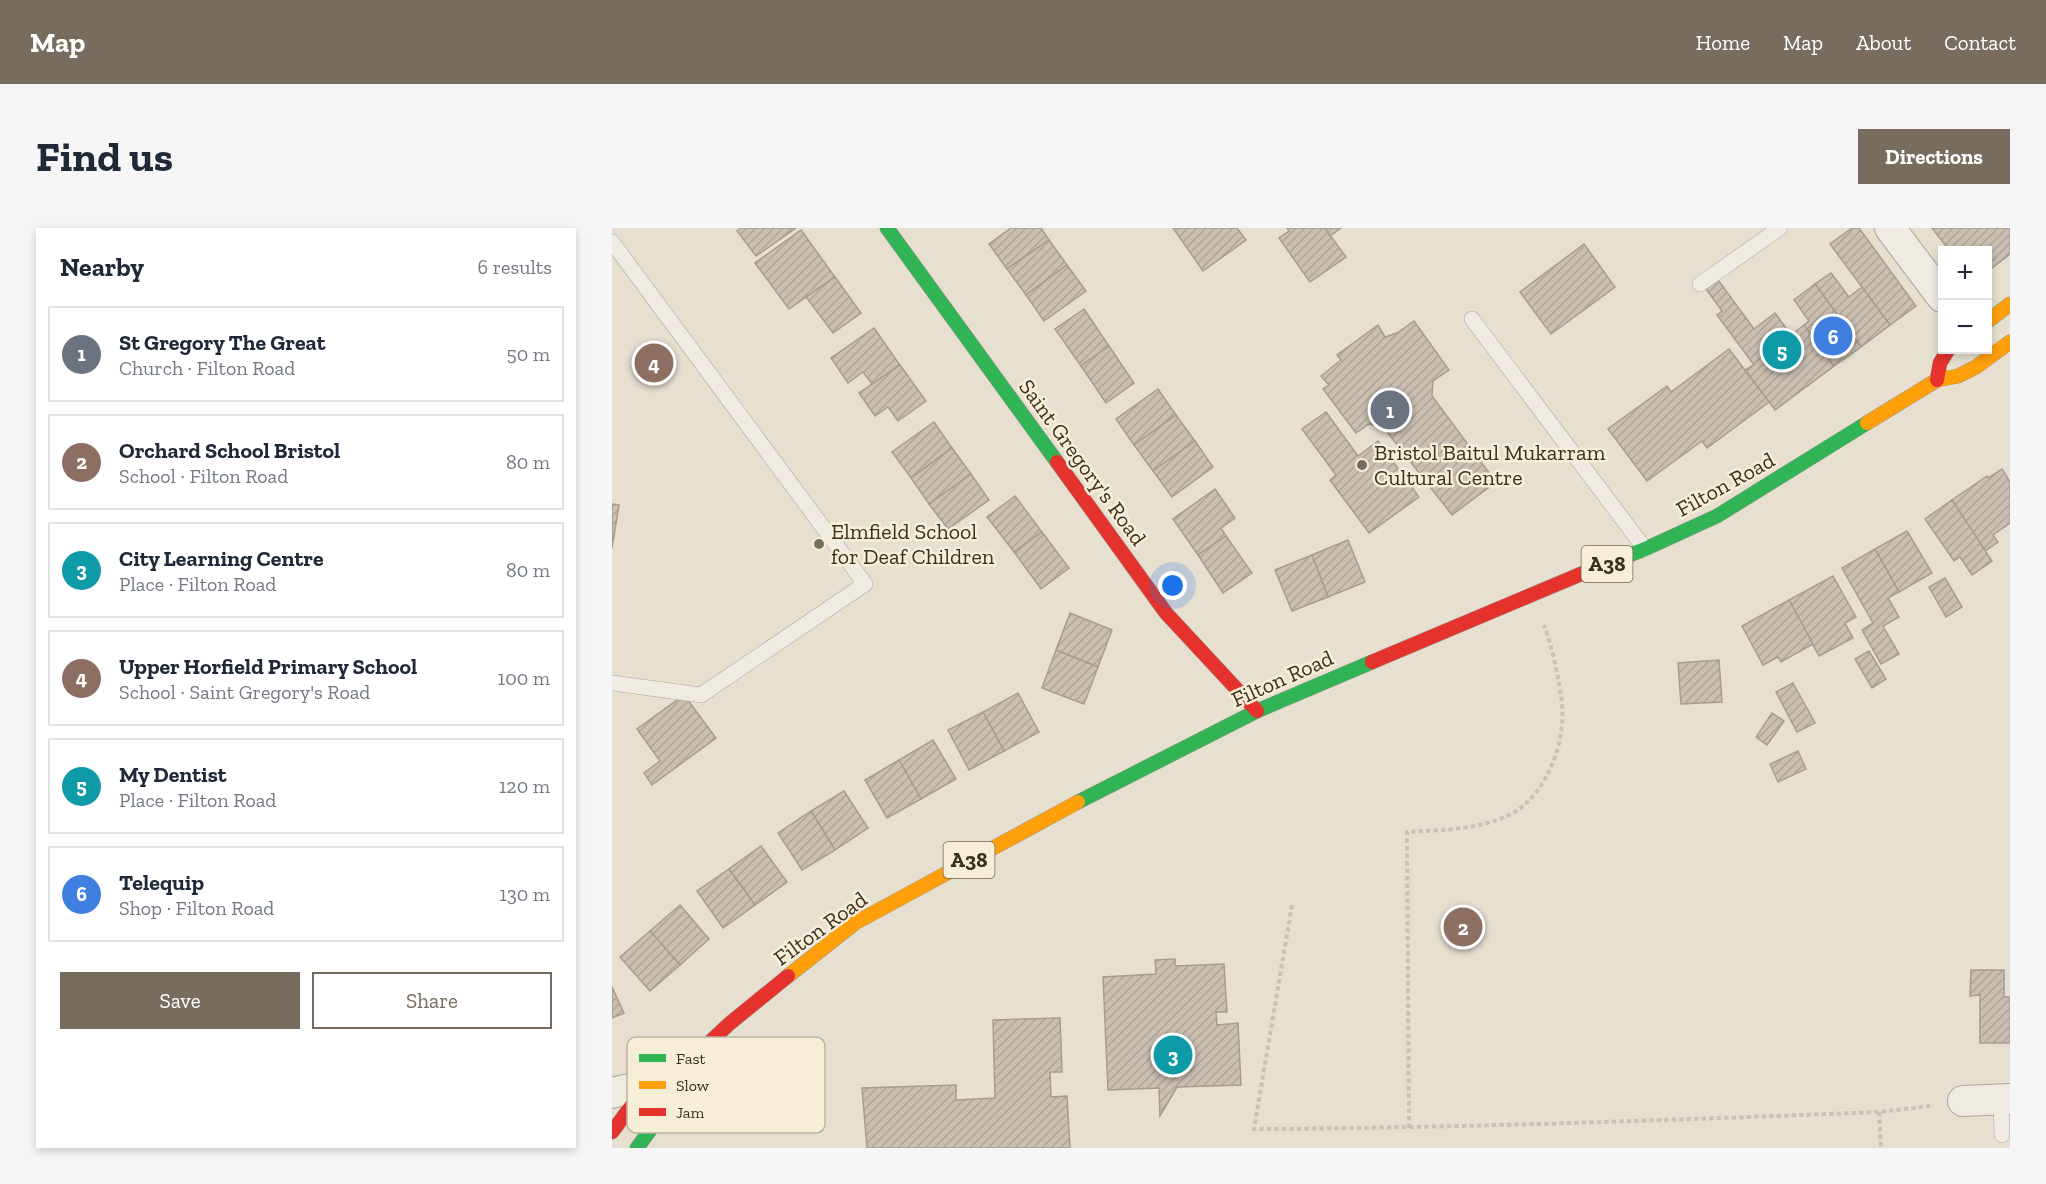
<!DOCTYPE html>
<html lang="en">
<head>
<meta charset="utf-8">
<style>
	:root { --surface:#fff; --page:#f6f6f7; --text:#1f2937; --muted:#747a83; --line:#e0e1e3; --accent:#786c5e }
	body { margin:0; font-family:"Zilla Slab",serif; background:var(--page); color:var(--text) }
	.controls { position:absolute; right:18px; top:18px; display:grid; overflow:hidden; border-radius:0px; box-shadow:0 3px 9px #0003 }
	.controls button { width:54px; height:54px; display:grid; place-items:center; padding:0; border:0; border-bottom:2px solid var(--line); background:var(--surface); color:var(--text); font:30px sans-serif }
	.you { position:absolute; left:561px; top:358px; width:21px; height:21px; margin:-15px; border:4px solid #fff; border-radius:50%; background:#1a73e8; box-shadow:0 0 0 9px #1a73e833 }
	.badge { display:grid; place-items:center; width:39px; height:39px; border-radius:50%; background:var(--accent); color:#fff; font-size:20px; font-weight:700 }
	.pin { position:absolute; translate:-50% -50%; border:3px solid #fff; box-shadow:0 2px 6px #0006 }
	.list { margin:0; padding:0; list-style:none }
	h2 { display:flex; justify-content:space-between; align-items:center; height:78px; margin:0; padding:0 24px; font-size:26px }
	h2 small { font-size:20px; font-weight:400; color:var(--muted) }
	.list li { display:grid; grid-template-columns:39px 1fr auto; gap:18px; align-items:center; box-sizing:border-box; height:96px; margin:0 12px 12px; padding:0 12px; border:2px solid var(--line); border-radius:0px }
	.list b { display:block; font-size:22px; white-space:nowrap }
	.list p { margin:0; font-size:20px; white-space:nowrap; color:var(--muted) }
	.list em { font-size:20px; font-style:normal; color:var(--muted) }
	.actions { display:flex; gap:12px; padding:18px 24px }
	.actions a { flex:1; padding:14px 0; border:2px solid var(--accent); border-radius:0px; text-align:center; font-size:21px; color:var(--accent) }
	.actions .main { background:var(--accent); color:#fff }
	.map { position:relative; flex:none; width:1398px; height:920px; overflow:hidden; border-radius:0px }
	header { display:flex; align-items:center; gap:36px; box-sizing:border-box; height:84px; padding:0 30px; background:var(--accent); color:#fff }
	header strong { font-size:28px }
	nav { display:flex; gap:33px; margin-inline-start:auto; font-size:21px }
	.intro { display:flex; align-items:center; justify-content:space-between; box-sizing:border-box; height:144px; padding:0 36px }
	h1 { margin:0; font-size:42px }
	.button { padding:15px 27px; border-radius:0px; background:var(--accent); color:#fff; font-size:21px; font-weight:700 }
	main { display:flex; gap:36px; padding:0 36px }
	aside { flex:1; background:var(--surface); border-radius:0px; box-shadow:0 3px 9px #0003 }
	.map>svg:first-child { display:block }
	.building { fill:url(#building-hatch); stroke:#a89c90; stroke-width:1.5 }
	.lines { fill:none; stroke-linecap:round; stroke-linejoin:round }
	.lane-casing { stroke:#ada599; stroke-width:16 }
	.street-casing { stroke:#ada599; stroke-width:32 }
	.fast-casing { stroke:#9c958a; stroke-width:15 }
	.slow-casing { stroke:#9c958a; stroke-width:15 }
	.jam-casing { stroke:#9c958a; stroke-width:15 }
	.path { stroke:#c8c2b9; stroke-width:4; stroke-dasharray:4.5 3; stroke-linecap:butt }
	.lane { stroke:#efebe3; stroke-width:15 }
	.street { stroke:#efebe3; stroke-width:30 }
	.fast { stroke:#30b455; stroke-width:14 }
	.slow { stroke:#ff9f0a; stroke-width:14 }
	.jam { stroke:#e5322d; stroke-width:14 }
	.poi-dot { fill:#786c5e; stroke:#f7eed8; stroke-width:2 }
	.labels { text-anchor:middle; stroke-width:5; stroke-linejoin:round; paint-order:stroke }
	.shield { fill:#f7eed8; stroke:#756857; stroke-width:1.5 }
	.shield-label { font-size:21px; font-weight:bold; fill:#3d2e20 }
	.poi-label { font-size:22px; fill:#3d2e20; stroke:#f7eed8; text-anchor:start }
	.street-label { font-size:22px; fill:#3d2e20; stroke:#f7eed8 }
	.key { fill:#f7eed8; stroke:#bfb4a1; stroke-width:1.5 }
	.key-label { font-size:16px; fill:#3d2e20 }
</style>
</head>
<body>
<header>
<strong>Map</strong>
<nav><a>Home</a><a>Map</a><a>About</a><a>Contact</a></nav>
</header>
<div class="intro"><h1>Find us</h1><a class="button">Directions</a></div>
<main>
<aside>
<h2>Nearby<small>6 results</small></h2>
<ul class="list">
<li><span class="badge" style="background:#6b7280">1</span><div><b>St Gregory The Great</b><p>Church · Filton Road</p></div><em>50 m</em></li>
<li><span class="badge" style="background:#8d6e63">2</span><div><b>Orchard School Bristol</b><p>School · Filton Road</p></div><em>80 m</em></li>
<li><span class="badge" style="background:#0f9aa8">3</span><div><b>City Learning Centre</b><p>Place · Filton Road</p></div><em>80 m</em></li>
<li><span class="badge" style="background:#8d6e63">4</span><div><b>Upper Horfield Primary School</b><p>School · Saint Gregory's Road</p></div><em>100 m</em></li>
<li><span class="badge" style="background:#0f9aa8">5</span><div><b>My Dentist</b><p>Place · Filton Road</p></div><em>120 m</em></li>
<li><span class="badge" style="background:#3f7fe0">6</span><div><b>Telequip</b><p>Shop · Filton Road</p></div><em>130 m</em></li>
</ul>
<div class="actions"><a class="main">Save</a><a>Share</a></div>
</aside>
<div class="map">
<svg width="1398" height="920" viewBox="0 0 1398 920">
	<defs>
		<pattern id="building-hatch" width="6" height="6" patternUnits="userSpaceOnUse" patternTransform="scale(1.5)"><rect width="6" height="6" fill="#cbbfb2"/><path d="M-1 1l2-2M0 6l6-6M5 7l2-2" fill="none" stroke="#afa499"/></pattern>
	</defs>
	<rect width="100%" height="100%" fill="#e7e0d1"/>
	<g class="building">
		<polygon points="129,0 184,0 144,28 125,3"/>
		<polygon points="399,0 429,0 437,12 395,41 377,16"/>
		<polygon points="561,0 625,0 634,12 591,43"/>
		<polygon points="675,0 713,0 734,29 698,54 667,10 677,3"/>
		<polygon points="713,0 729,0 718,8"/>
		<polygon points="1240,0 1247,0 1304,78 1278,97 1218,16"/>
		<polygon points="1320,0 1398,0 1398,26 1376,43 1376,22 1337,22"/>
		<polygon points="189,2 223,49 177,81 143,35"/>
		<polygon points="437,12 455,37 414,67 395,41"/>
		<polygon points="972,16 1003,59 939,106 908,64"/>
		<polygon points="455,37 474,63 432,93 414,67"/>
		<polygon points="1219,45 1237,69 1250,59 1278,97 1249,119 1203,56"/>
		<polygon points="223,49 249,85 221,105 194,69"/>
		<polygon points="1106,52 1142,101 1163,85 1179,107 1192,97 1222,138 1163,182 1133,142 1142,137 1105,87 1110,83 1094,61"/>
		<polygon points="1203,56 1249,119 1222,138 1192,97 1197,93 1182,72"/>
		<polygon points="472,81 497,118 469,138 443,101"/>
		<polygon points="802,93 837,142 821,153 820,168 884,254 840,287 772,200 757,196 744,205 711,161 717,157 709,148 729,132 725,127 766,97 773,109 785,105"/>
		<polygon points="262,100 288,137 260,156 251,144 236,155 219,130"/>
		<polygon points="497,118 522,155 494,175 469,138"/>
		<polygon points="1117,121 1157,174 1095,220 1090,213 1035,253 996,201 1055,158 1059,164"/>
		<polygon points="288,137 314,173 286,193 276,179 263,188 247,165"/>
		<polygon points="546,161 564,187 522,217 504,191"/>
		<polygon points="714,184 746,228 766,213 807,269 757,305 718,252 724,247 690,201"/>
		<polygon points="564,187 583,213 541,243 522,217"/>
		<polygon points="322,194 340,220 299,250 280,224"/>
		<polygon points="583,213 601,239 560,269 541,243"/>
		<polygon points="340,220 359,246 317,276 299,250"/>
		<polygon points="1390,241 1398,254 1398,295 1381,307 1386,314 1373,323 1340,272 1375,248 1376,250"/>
		<polygon points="359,246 377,272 336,301 317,276"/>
		<polygon points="603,261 623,290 609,300 614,308 586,327 561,291"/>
		<polygon points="403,268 430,304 402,324 375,289"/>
		<polygon points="1340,272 1380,333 1360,347 1348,329 1342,333 1313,291"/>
		<polygon points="0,276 7,277 0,320"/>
		<polygon points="1295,303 1320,345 1287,364 1263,321"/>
		<polygon points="430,304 457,340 429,361 402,324"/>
		<polygon points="614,308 640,345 611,365 586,327"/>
		<polygon points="736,312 753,354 716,369 700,327"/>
		<polygon points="1263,321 1287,364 1276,370 1287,389 1271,398 1287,426 1269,436 1250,402 1261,395 1230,340"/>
		<polygon points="700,327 716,369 680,383 663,342"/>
		<polygon points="1221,348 1244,389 1233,395 1241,410 1207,428 1177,372"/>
		<polygon points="1333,350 1350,379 1334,389 1317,359"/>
		<polygon points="1177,372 1201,416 1169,434 1166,429 1151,437 1130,398"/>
		<polygon points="458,385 500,402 486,439 444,422"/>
		<polygon points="444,422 486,439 472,476 430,460"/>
		<polygon points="1257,423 1274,451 1260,460 1243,431"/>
		<polygon points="1107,432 1110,474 1069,476 1066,435"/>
		<polygon points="1181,455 1203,495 1185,504 1164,464"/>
		<polygon points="406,465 427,504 392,523 371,484"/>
		<polygon points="72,467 104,510 40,557 32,545 48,533 25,501"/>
		<polygon points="371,484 392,523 357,542 336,502"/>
		<polygon points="1160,485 1172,493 1155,517 1144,509"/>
		<polygon points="321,512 344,551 309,571 287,532"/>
		<polygon points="1186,523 1194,541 1166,554 1158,536"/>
		<polygon points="287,532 309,571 275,590 253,552"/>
		<polygon points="232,563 256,600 223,622 199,583"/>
		<polygon points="199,583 223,622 190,642 166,605"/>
		<polygon points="149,618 175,654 143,677 117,641"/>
		<polygon points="117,641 143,677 111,700 85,663"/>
		<polygon points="68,677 97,711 68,737 38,703"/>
		<polygon points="38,703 68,737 38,763 8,729"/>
		<polygon points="563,731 563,738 612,736 615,784 604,784 605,797 626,795 629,857 565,859 548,888 547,860 496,862 491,749 544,746 543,732"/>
		<polygon points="1359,742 1392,742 1392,769 1398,769 1398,815 1368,815 1368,767 1358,768"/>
		<polygon points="0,759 12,785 0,790"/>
		<polygon points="448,790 450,844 438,844 439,869 455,868 458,920 255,920 250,860 344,857 344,872 383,870 381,792"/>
	</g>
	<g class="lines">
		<g class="lane-casing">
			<g id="lane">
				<polyline points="0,14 253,356 89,467 0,455"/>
				<polyline points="1088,56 1168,0"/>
				<polyline points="860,91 1033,321"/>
				<polyline points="1389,871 1390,907"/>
			</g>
		</g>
		<g class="street-casing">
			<g id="street">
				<polyline points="1278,0 1330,69"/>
				<polyline points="0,865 35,857"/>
				<polyline points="1351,873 1398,871"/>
			</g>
		</g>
		<g class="fast-casing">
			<g id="fast">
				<polyline points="275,0 445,234"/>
				<polyline points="969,346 1033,321 1105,288 1255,195"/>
				<polyline points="466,574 645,483 760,434"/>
				<polyline points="25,920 57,876 66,844"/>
			</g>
		</g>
		<g class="slow-casing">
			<g id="slow">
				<polyline points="1376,93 1398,76"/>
				<polyline points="1255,195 1325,152 1346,148 1364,139 1398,114"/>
				<polyline points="176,748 243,695 466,574"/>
			</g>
		</g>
		<g class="jam-casing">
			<g id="jam">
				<polyline points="1325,152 1328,135 1336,122"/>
				<polyline points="445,234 554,385 645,483"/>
				<polyline points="760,434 969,346"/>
				<polyline points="0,904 35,857 66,844 117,796 176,748"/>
			</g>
		</g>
		<g class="path">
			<path d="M680 677 642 901C851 900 1059 892 1267 884L1318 878"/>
			<polyline points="1267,884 1269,920"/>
			<path d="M797 900 795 604C829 602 861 602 893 589 932 573 954 517 950 477 948 454 940 419 932 397"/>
		</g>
		<use href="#lane" class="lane"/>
		<use href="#street" class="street"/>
		<use href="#fast" class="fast"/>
		<use href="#slow" class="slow"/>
		<use href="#jam" class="jam"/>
	</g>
	<g class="poi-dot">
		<circle cx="750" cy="237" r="6"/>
		<circle cx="207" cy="316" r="6"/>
	</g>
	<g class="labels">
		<g class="shield">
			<rect x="969.5" y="318" width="51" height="36" rx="4.5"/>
			<rect x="331.5" y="614" width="51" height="36" rx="4.5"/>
		</g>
		<g class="shield-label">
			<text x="995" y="343">A38</text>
			<text x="357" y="639">A38</text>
		</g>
		<g class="poi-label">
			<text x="762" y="232">Bristol Baitul Mukarram<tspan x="762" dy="25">Cultural Centre</tspan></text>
			<text x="219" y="311">Elmfield School<tspan x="219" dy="25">for Deaf Children</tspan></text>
		</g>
		<g class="street-label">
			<text transform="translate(471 234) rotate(54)" y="8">Saint Gregory's Road</text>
			<text transform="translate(1113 256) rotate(-29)" y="8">Filton Road</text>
			<text transform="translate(670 450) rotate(-24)" y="8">Filton Road</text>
			<text transform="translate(208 700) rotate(-36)" y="8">Filton Road</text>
		</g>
	</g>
	<rect x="15" y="809" width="198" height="96" rx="9" class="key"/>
	<rect x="27" y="826" width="27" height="8" fill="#30b455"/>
	<rect x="27" y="853" width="27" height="8" fill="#ff9f0a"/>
	<rect x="27" y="880" width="27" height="8" fill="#e5322d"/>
	<g class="key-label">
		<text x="64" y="836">Fast</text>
		<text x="64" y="863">Slow</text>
		<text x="64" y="890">Jam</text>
	</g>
</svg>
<div class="controls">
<button>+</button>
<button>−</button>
</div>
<div class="you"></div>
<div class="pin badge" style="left:778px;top:182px;background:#6b7280">1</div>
<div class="pin badge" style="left:851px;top:699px;background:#8d6e63">2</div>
<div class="pin badge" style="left:561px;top:827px;background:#0f9aa8">3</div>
<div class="pin badge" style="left:42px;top:135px;background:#8d6e63">4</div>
<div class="pin badge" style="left:1170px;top:122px;background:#0f9aa8">5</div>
<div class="pin badge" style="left:1221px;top:108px;background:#3f7fe0">6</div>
</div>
</main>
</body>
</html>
